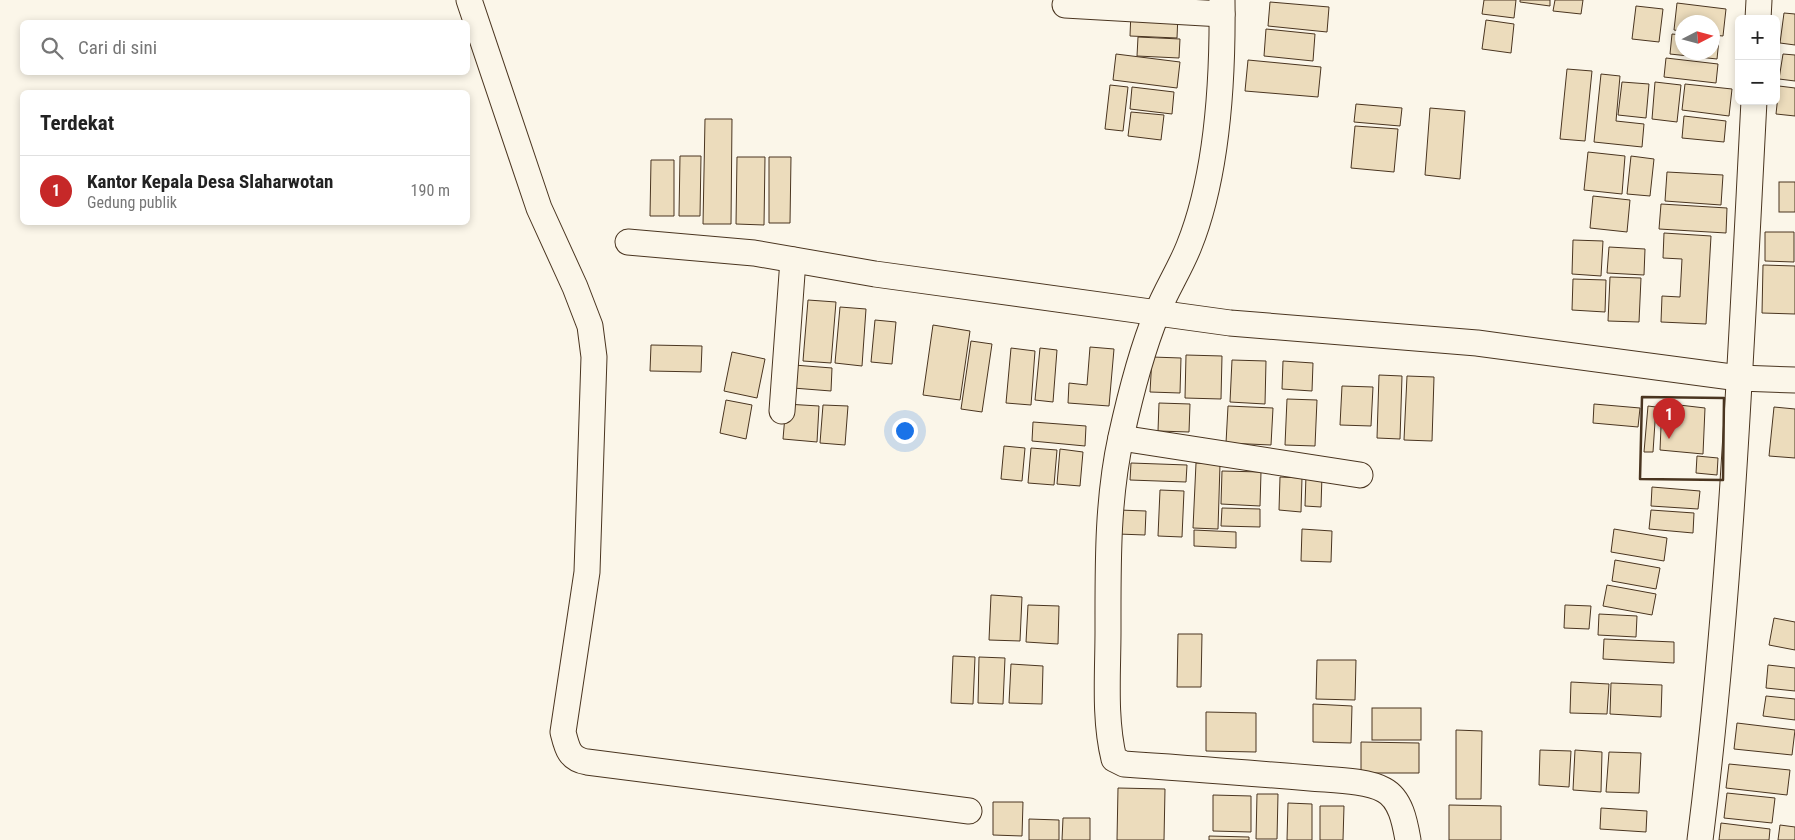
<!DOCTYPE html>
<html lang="id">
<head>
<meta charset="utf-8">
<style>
	:root { --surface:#fff; --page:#f6f6f6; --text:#222; --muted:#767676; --line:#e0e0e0; --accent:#c62828 }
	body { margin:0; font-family:"Roboto Condensed",sans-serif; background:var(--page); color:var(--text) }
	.controls { position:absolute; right:15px; top:15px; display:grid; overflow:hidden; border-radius:8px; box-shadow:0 2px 8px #0003 }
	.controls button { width:45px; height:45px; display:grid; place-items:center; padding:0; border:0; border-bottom:1px solid var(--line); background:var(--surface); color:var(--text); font:25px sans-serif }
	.compass { position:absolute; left:1675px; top:15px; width:45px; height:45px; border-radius:50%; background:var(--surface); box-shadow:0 2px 8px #0003; rotate:84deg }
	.you { position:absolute; left:904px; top:430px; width:18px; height:18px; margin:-12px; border:4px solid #fff; border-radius:50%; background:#1a73e8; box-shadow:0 0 0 8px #1a73e833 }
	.badge { display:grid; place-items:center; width:32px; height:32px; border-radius:50%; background:var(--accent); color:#fff; font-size:16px; font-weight:700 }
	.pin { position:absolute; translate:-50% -41px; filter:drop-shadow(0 1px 2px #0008) }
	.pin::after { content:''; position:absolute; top:26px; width:18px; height:15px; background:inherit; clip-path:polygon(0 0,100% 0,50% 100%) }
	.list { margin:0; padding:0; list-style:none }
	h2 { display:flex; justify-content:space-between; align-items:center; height:65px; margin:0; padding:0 20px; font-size:21px }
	h2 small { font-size:16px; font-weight:400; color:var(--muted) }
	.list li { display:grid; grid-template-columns:32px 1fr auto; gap:15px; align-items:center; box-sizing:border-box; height:70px; padding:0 20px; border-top:1px solid var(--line) }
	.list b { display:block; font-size:19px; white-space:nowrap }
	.list p { margin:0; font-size:16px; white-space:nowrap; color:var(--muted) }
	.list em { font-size:16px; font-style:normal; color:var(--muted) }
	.icon { flex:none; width:28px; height:28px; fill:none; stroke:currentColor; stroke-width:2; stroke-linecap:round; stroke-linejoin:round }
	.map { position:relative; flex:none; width:1795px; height:840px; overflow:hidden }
	.search { position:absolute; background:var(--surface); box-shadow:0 2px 8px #0003; left:20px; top:20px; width:450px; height:55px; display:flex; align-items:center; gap:12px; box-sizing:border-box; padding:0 18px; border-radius:8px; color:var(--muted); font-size:19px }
	.panel { position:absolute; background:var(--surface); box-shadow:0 2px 8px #0003; left:20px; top:90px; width:450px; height:135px; border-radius:8px }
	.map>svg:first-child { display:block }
	.building { fill:#ecdcbc; stroke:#4a3520 }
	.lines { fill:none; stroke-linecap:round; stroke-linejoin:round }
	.minor-casing { stroke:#4a3520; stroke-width:27 }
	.minor { stroke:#fbf6e9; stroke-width:25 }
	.wall { stroke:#4a3520; stroke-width:2.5 }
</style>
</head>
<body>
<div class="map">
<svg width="1795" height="840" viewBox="0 0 1795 840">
	<rect width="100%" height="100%" fill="#fbf6e9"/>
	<g class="building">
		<polygon points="1484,0 1516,0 1514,18 1482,14"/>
		<polygon points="1520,0 1550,0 1550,6 1520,2"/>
		<polygon points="1555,0 1583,0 1581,14 1553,11"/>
		<polygon points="1270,2 1329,7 1327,32 1268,26"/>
		<polygon points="1677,3 1726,9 1723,36 1712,35 1712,22 1682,22 1682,31 1674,30"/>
		<polygon points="1636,6 1663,9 1659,42 1632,39"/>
		<polygon points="1131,11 1178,14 1177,38 1130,36"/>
		<polygon points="1784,13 1795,14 1795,45 1780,43"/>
		<polygon points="1486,20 1514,24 1511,53 1482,49"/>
		<polygon points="1266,29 1315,34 1313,61 1264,56"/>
		<polygon points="1672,34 1682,35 1682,52 1712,52 1712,39 1719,39 1717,59 1670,54"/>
		<polygon points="1138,37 1180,39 1179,58 1137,56"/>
		<polygon points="1116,54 1180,62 1177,88 1113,80"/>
		<polygon points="1783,54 1795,55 1795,81 1779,79"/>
		<polygon points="1666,58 1718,64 1716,83 1664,77"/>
		<polygon points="1248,60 1321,67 1318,97 1245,91"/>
		<polygon points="1567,69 1592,71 1585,141 1560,139"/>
		<polygon points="1601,74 1620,76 1616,121 1644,124 1642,147 1594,142"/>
		<polygon points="1622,82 1649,84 1646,118 1618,115"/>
		<polygon points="1655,82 1681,85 1677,122 1652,119"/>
		<polygon points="1685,84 1732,89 1729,116 1682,110"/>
		<polygon points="1110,85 1128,87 1123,131 1105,129"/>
		<polygon points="1779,86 1795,88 1795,116 1776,114"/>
		<polygon points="1132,87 1174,92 1172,114 1130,109"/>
		<polygon points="1356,104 1402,108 1400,126 1354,122"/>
		<polygon points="1430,108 1465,111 1460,179 1425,175"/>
		<polygon points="1131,112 1164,115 1161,140 1128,136"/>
		<polygon points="1684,116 1726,121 1724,142 1682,138"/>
		<polygon points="705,119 732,119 731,224 703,224"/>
		<polygon points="1355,126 1398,129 1394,172 1351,168"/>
		<polygon points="1588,152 1625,156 1622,194 1584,190"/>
		<polygon points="680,156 701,156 700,216 679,216"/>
		<polygon points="1631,156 1654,159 1650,196 1627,194"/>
		<polygon points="737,157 765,157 764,225 736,224"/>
		<polygon points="769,157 791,157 790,223 769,223"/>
		<polygon points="651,160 674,160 674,216 650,216"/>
		<polygon points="1667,172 1723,175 1721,205 1665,201"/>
		<rect x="1779" y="182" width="16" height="30"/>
		<polygon points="1593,196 1630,200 1627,232 1590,228"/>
		<polygon points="1661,204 1727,208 1726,233 1659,229"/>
		<polygon points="1765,232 1794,232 1794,262 1765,261"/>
		<polygon points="1664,233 1711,236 1706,324 1661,322 1662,296 1680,297 1682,259 1663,258"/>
		<polygon points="1573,240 1603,241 1601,276 1572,274"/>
		<polygon points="1609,247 1645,249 1644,275 1607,273"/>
		<polygon points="1763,265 1795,266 1795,314 1762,313"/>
		<polygon points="1610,277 1641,278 1639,322 1608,321"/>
		<polygon points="1573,279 1606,280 1605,312 1572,310"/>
		<polygon points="808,300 836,302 831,363 803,361"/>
		<polygon points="840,307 866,309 862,366 835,363"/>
		<polygon points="875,320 896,322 892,364 871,362"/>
		<polygon points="933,325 970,331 960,400 923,395"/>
		<polygon points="971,341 992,344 982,412 961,409"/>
		<polygon points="651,345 702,346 701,372 650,371"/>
		<polygon points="1090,347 1114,349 1109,406 1068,403 1069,383 1087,385"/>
		<polygon points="1011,348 1035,351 1031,405 1006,403"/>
		<polygon points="1040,348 1057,350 1053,402 1035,400"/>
		<polygon points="732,352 765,359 757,398 724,391"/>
		<polygon points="1186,355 1222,356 1221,399 1185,398"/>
		<polygon points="1152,357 1181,358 1180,393 1150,392"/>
		<polygon points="1232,360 1266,361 1265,404 1230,402"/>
		<polygon points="1283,361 1313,363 1312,391 1282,389"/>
		<polygon points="794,365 832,368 831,391 793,388"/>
		<polygon points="1379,375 1402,376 1400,439 1377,438"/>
		<polygon points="1407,376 1434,377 1432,441 1404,440"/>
		<polygon points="1342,386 1373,387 1371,426 1340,425"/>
		<polygon points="1287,399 1317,400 1315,446 1285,445"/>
		<polygon points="726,400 752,405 746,439 720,433"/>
		<polygon points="1159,403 1190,404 1189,432 1158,431"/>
		<polygon points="1662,403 1705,408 1703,454 1660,450"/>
		<polygon points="786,404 819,406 817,442 783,439"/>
		<polygon points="1594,404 1640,408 1638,427 1593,423"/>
		<polygon points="823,405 848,406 845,445 820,443"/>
		<polygon points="1228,406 1273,408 1271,445 1226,443"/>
		<polygon points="1648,406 1656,407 1653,452 1644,452"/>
		<polygon points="1774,407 1795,409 1795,458 1769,456"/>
		<polygon points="1033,422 1086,426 1085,446 1032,441"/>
		<polygon points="1004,446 1025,448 1022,481 1001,479"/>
		<polygon points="1031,448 1057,450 1054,485 1028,483"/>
		<polygon points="1060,449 1083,452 1080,486 1057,484"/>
		<polygon points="1697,456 1718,458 1717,475 1696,473"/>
		<polygon points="1131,463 1187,465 1186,482 1130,480"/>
		<polygon points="1196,463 1220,464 1218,529 1193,528"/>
		<polygon points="1222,471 1261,472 1260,506 1221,504"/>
		<polygon points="1306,475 1322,475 1321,507 1305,506"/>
		<polygon points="1280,477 1302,478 1301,512 1279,510"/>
		<polygon points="1652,487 1700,491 1698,509 1651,506"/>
		<polygon points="1160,490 1184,491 1182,537 1158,536"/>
		<polygon points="1222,508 1260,509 1260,527 1221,526"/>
		<polygon points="1119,510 1146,511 1145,535 1118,534"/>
		<polygon points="1651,510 1694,513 1693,533 1649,529"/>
		<polygon points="1302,529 1332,531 1331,562 1301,561"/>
		<polygon points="1614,529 1667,538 1664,561 1611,552"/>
		<polygon points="1194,530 1236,532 1236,548 1194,546"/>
		<polygon points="1615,560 1660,568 1656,589 1612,581"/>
		<polygon points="1607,585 1656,594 1652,615 1603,606"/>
		<polygon points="991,595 1022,597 1020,641 989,640"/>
		<polygon points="1028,605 1059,606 1058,644 1026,642"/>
		<polygon points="1565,605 1591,606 1589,629 1564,628"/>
		<polygon points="1599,614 1637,616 1636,637 1598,635"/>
		<polygon points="1774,618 1795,622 1795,650 1769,645"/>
		<polygon points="1178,634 1202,634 1201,687 1177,687"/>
		<polygon points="1604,639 1674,642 1674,663 1603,659"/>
		<polygon points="953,656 975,657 973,704 951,703"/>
		<polygon points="979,657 1005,658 1003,704 978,703"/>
		<polygon points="1317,660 1356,660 1355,700 1316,699"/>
		<polygon points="1011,664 1043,666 1042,704 1009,703"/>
		<polygon points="1768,665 1795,668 1795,691 1766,688"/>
		<polygon points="1571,682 1609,684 1607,714 1570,713"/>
		<polygon points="1611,683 1662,685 1661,717 1610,714"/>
		<polygon points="1766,696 1795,699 1795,720 1763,716"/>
		<polygon points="1313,704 1352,706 1351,743 1313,742"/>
		<rect x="1372" y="708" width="49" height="32"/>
		<polygon points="1206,712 1256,713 1256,752 1206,751"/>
		<polygon points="1737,723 1795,730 1792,755 1734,749"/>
		<polygon points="1456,730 1482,731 1481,799 1456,799"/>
		<polygon points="1361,742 1419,743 1419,773 1361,773"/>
		<polygon points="1540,750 1571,751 1569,787 1539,785"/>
		<polygon points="1575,750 1602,752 1601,792 1573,790"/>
		<polygon points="1609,752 1641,753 1639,793 1606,792"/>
		<polygon points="1729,764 1790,770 1787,795 1726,788"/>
		<polygon points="1118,788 1165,789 1164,840 1117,840"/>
		<polygon points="1727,793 1775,798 1772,823 1724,818"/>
		<polygon points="1257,794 1278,794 1277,839 1256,839"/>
		<polygon points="1213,795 1251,796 1251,832 1213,831"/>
		<polygon points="993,802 1023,802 1022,836 993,835"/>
		<polygon points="1288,803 1312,804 1312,840 1287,840"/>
		<polygon points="1449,805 1501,806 1501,840 1449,840"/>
		<polygon points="1320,806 1344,806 1343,840 1320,840"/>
		<polygon points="1601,808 1647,811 1646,832 1600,829"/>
		<polygon points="1063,818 1090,818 1090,840 1062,840"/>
		<polygon points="1029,819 1059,820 1059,840 1029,840"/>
		<polygon points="1721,823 1770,829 1769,840 1719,840"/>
		<polygon points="1780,825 1795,827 1795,840 1778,840"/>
		<polygon points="1209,836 1249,837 1249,840 1209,840"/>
	</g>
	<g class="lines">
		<g class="minor-casing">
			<g id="minor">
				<path d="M469 0 539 208 575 287 590 326 594 357 587 572 563 732C567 748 569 759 587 762L969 811"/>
				<path d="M1222 0C1223 77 1218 174 1189 246 1180 269 1166 290 1157 313 1141 352 1130 396 1121 437 1107 501 1108 566 1108 631 1108 673 1104 719 1114 759L1124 764C1186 768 1248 773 1310 778 1330 780 1367 780 1384 790 1401 799 1405 823 1408 840"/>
				<polyline points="1065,5 1222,14"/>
				<polyline points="1758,19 1759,0"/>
				<polyline points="628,242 754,253 875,274 1230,323 1477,343 1739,378 1795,380"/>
				<polyline points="782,411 793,260"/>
				<polyline points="1121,438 1360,475"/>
				<path d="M1700 840C1731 595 1741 348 1754 101"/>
			</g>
		</g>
		<use href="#minor" class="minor"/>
		<polygon class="wall" points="1642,397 1724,398 1723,480 1640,479"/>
	</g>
</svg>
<div class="controls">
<button>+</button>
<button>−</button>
</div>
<svg class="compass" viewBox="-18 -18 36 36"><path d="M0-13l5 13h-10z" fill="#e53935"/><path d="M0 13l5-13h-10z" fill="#767676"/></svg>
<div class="you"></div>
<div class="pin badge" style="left:1669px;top:439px">1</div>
<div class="search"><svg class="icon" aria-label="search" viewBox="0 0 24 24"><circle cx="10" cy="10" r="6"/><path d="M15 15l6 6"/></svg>Cari di sini</div>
<section class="panel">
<h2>Terdekat<small></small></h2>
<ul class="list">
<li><span class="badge">1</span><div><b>Kantor Kepala Desa Slaharwotan</b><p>Gedung publik</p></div><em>190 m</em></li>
</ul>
</section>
</div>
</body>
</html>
